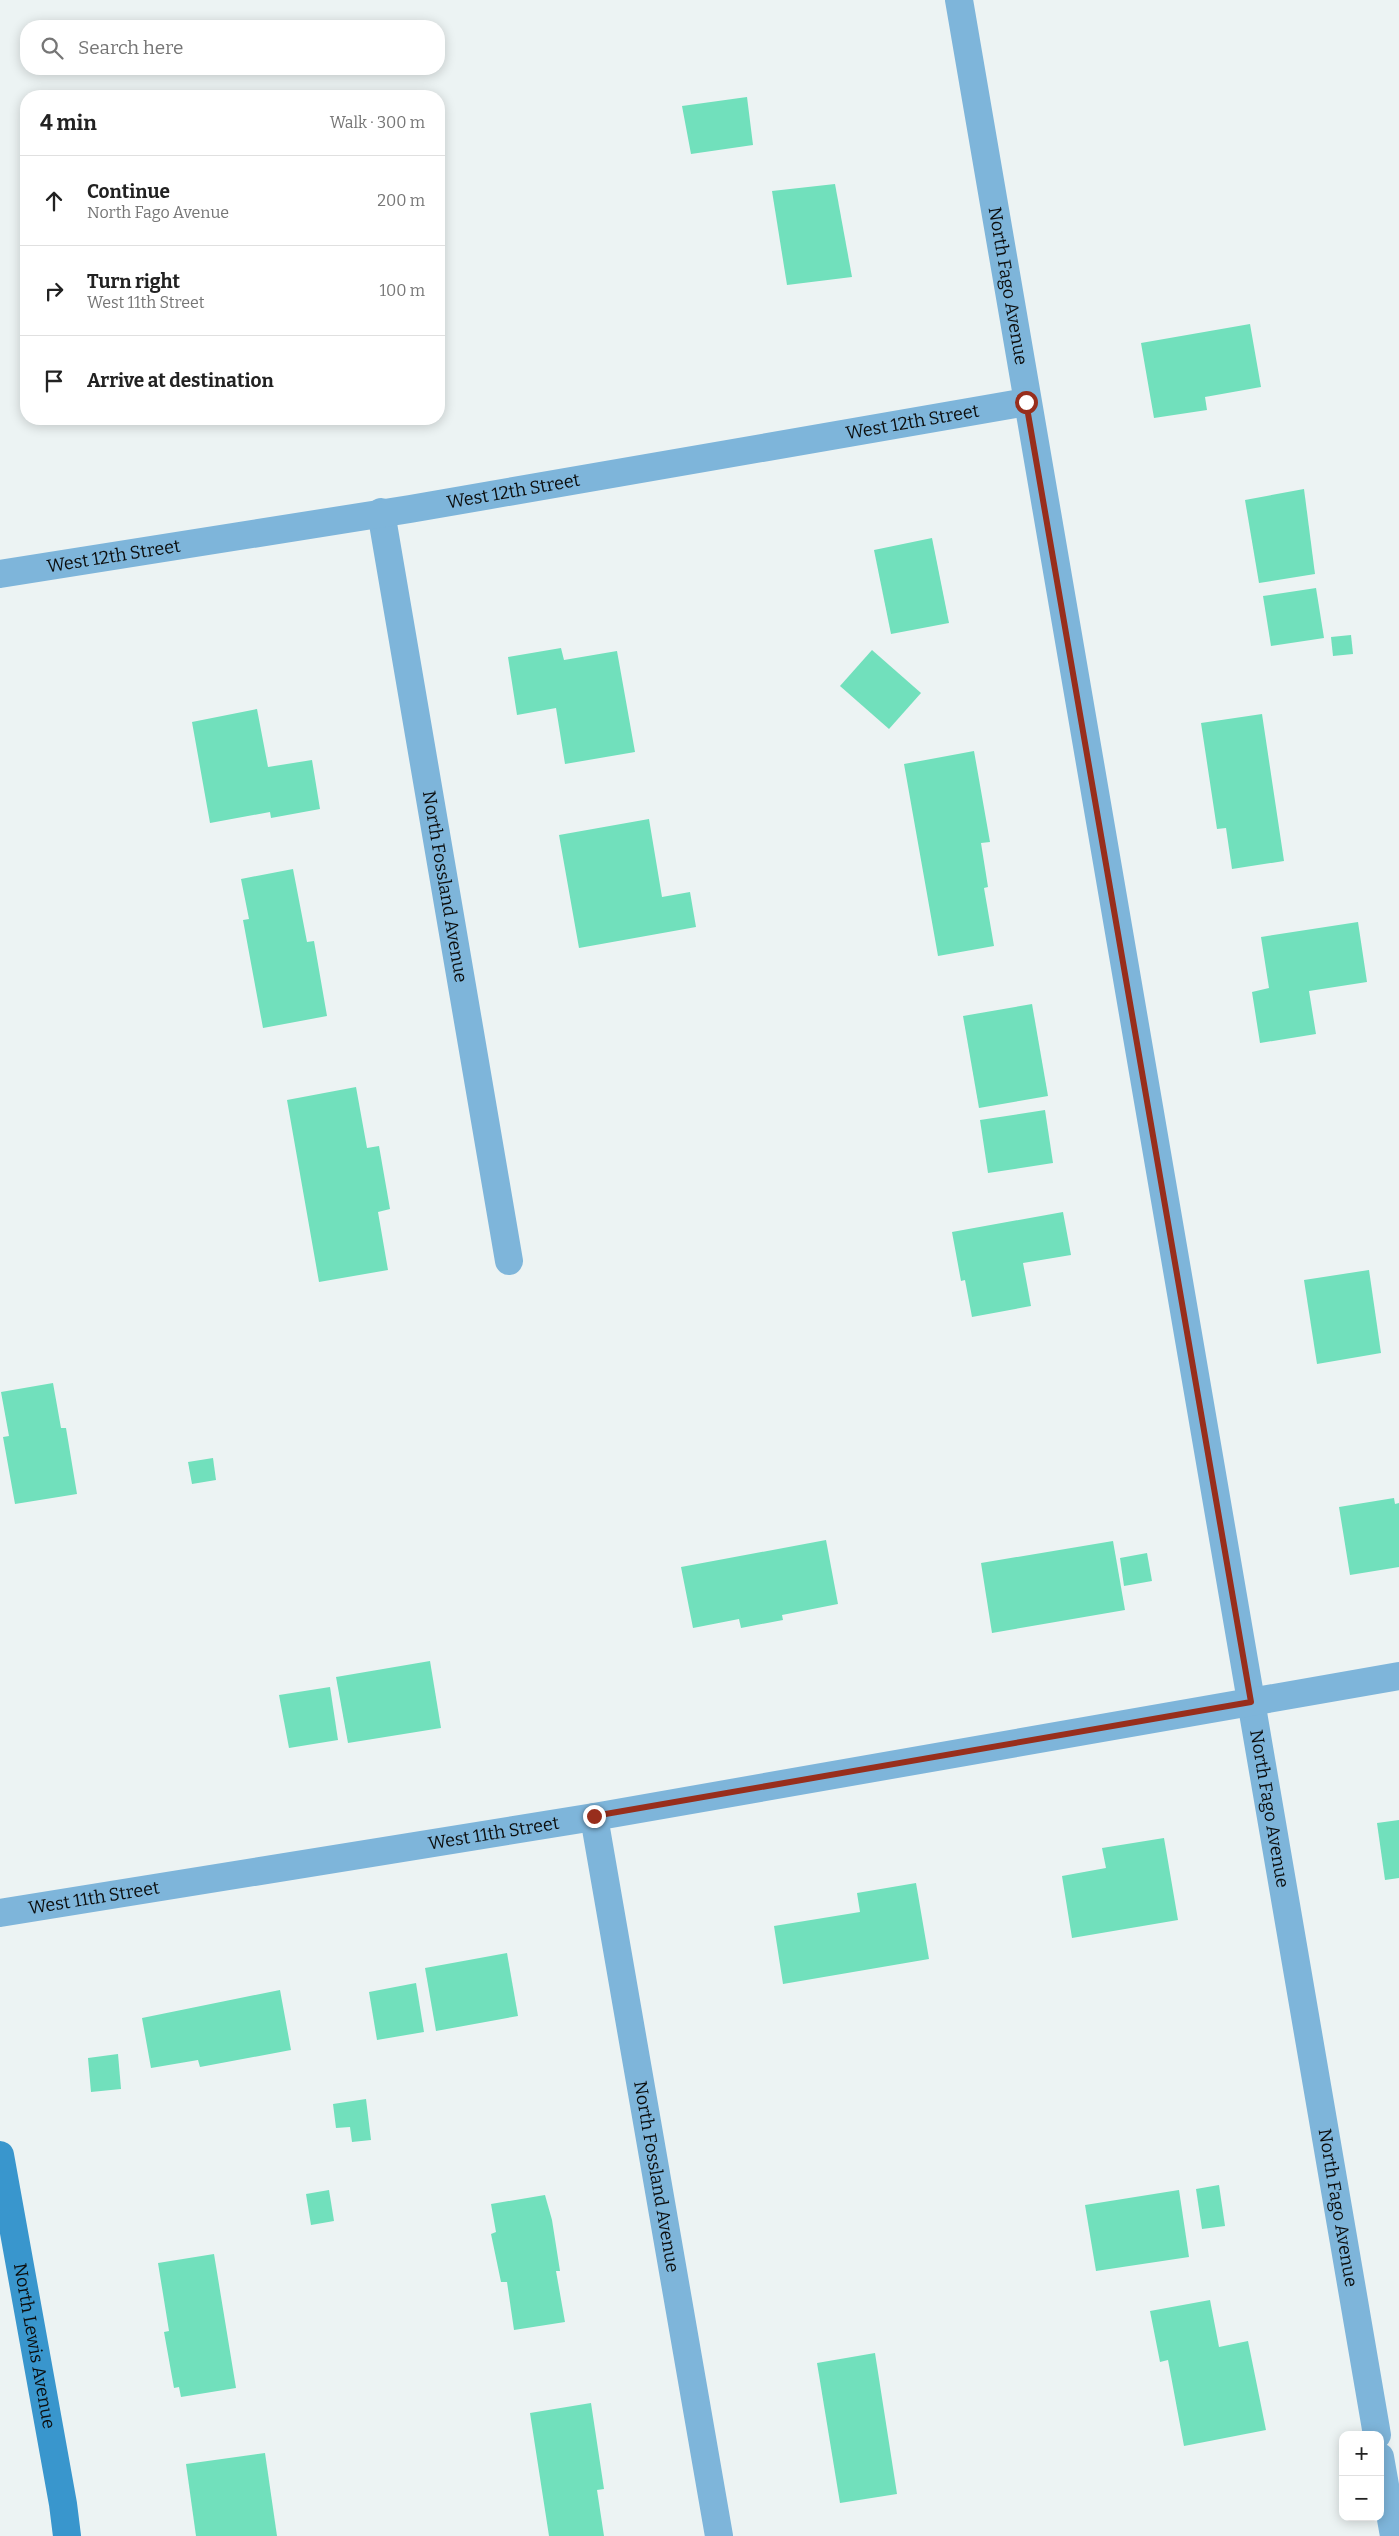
<!DOCTYPE html>
<html lang="en">
<head>
<meta charset="utf-8">
<style>
	:root { --surface:#fff; --page:#f2f2f2; --text:#222; --muted:#767676; --line:#e0e0e0 }
	body { margin:0; font-family:Bitter,serif; background:var(--page); color:var(--text) }
	.controls { position:absolute; right:15px; bottom:15px; display:grid; overflow:hidden; border-radius:10px; box-shadow:0 2px 12px #0003 }
	.controls button { width:45px; height:45px; display:grid; place-items:center; padding:0; border:0; border-bottom:1px solid var(--line); background:var(--surface); color:var(--text); font:25px sans-serif }
	.stop { position:absolute; width:15px; height:15px; margin:-11px; border:4px solid #982e1c; border-radius:50%; background:#fff }
	.stop.end { background:#982e1c; border-color:#fff; box-shadow:0 1px 5px #0008 }
	.list { margin:0; padding:0; list-style:none }
	h2 { display:flex; justify-content:space-between; align-items:center; height:65px; margin:0; padding:0 20px; font-size:21px }
	h2 small { font-size:16px; font-weight:400; color:var(--muted) }
	.list li { display:grid; grid-template-columns:32px 1fr auto; gap:15px; align-items:center; box-sizing:border-box; height:90px; padding:0 20px; border-top:1px solid var(--line) }
	.list b { display:block; font-size:19px; white-space:nowrap }
	.list p { margin:0; font-size:16px; white-space:nowrap; color:var(--muted) }
	.list em { font-size:16px; font-style:normal; color:var(--muted) }
	.icon { flex:none; width:28px; height:28px; fill:none; stroke:currentColor; stroke-width:2; stroke-linecap:round; stroke-linejoin:round }
	.map { position:relative; flex:none; width:1399px; height:2536px; overflow:hidden }
	.search { position:absolute; background:var(--surface); box-shadow:0 2px 12px #0003; left:20px; top:20px; width:425px; height:55px; display:flex; align-items:center; gap:12px; box-sizing:border-box; padding:0 18px; border-radius:20px; color:var(--muted); font-size:19px }
	.panel { position:absolute; background:var(--surface); box-shadow:0 2px 12px #0003; left:20px; top:90px; width:425px; height:335px; border-radius:20px }
	.map>svg:first-child { display:block }
	.building { fill:#71e0bc }
	.lines { fill:none; stroke-linecap:round; stroke-linejoin:round }
	.street { stroke:#7eb5da; stroke-width:28 }
	.secondary { stroke:#3996cd; stroke-width:28 }
	.route { stroke:#982e1c; stroke-width:6 }
	.labels { text-anchor:middle; stroke-width:4.5; stroke-linejoin:round; paint-order:stroke }
	.street-label { font-size:18px; fill:#0c0e0e; stroke:#fff }
</style>
</head>
<body>
<div class="map">
<svg width="1399" height="2536" viewBox="0 0 1399 2536">
	<rect width="100%" height="100%" fill="#ecf3f3"/>
	<g class="building">
		<polygon points="747,97 753,145 691,154 682,106"/>
		<polygon points="835,184 852,277 787,285 772,191"/>
		<polygon points="1250,324 1261,387 1205,397 1207,410 1154,418 1141,343"/>
		<polygon points="1304,489 1315,574 1259,583 1245,500"/>
		<polygon points="932,538 949,623 891,634 874,550"/>
		<polygon points="1316,588 1324,638 1271,646 1263,596"/>
		<polygon points="1351,635 1353,654 1333,656 1331,637"/>
		<polygon points="561,648 564,660 617,651 635,752 565,764 556,708 517,715 508,657"/>
		<polygon points="872,650 921,693 889,729 840,686"/>
		<polygon points="257,709 268,767 312,760 320,809 271,818 270,812 210,823 192,722"/>
		<polygon points="1262,714 1284,861 1232,869 1226,828 1217,829 1201,723"/>
		<polygon points="974,751 990,842 981,843 988,887 984,888 994,946 938,956 904,764"/>
		<polygon points="649,819 662,897 690,892 696,927 579,948 559,835"/>
		<polygon points="293,869 307,942 314,941 327,1016 263,1028 243,920 249,919 241,879"/>
		<polygon points="1358,922 1367,982 1309,991 1316,1034 1260,1043 1252,992 1269,988 1261,937"/>
		<polygon points="1032,1004 1048,1096 979,1108 963,1016"/>
		<polygon points="356,1087 367,1148 379,1146 390,1209 378,1212 388,1270 319,1282 287,1100"/>
		<polygon points="1045,1110 1053,1163 988,1173 980,1120"/>
		<polygon points="1063,1212 1071,1255 1023,1263 1031,1306 972,1317 965,1280 961,1281 952,1232"/>
		<polygon points="1369,1270 1381,1353 1317,1364 1304,1280"/>
		<polygon points="53,1383 61,1428 66,1428 77,1494 15,1504 3,1437 9,1436 1,1392"/>
		<polygon points="213,1458 216,1480 192,1484 188,1462"/>
		<polygon points="1394,1498 1395,1504 1399,1503 1399,1567 1350,1575 1339,1507"/>
		<polygon points="826,1540 838,1604 782,1615 783,1620 741,1628 739,1619 693,1628 681,1567"/>
		<polygon points="1113,1541 1125,1610 992,1633 981,1563"/>
		<polygon points="1147,1553 1152,1581 1124,1586 1120,1558"/>
		<polygon points="430,1661 441,1728 348,1743 336,1677"/>
		<polygon points="330,1687 338,1740 289,1748 279,1695"/>
		<polygon points="1399,1820 1399,1878 1385,1880 1377,1823"/>
		<polygon points="1164,1838 1178,1920 1072,1938 1062,1876 1106,1868 1102,1848"/>
		<polygon points="916,1883 929,1959 783,1984 774,1926 860,1912 857,1893"/>
		<polygon points="507,1953 518,2016 436,2031 425,1968"/>
		<polygon points="416,1983 424,2032 377,2040 369,1992"/>
		<polygon points="280,1990 291,2050 200,2067 198,2060 151,2068 142,2018"/>
		<polygon points="118,2054 121,2089 91,2092 88,2058"/>
		<polygon points="366,2099 371,2140 352,2142 350,2127 336,2128 333,2104"/>
		<polygon points="1219,2185 1225,2226 1202,2229 1196,2189"/>
		<polygon points="329,2190 334,2221 311,2225 306,2194"/>
		<polygon points="1179,2190 1189,2257 1096,2271 1085,2205"/>
		<polygon points="545,2195 552,2220 560,2271 556,2271 565,2322 514,2330 507,2282 501,2282 491,2234 496,2232 491,2204"/>
		<polygon points="214,2254 236,2388 181,2397 179,2387 174,2388 164,2332 169,2331 158,2263"/>
		<polygon points="1210,2300 1219,2347 1248,2341 1266,2430 1184,2446 1168,2360 1160,2362 1150,2311"/>
		<polygon points="875,2353 897,2494 840,2503 817,2363"/>
		<polygon points="591,2403 604,2489 597,2490 604,2536 549,2536 530,2413"/>
		<polygon points="265,2453 277,2536 196,2536 186,2464"/>
	</g>
	<g class="lines">
		<g class="street">
			<path id="s1" d="M959 0 1377 2435"/>
			<path id="s2" d="M381 512 509 1261"/>
			<path id="s3" d="M0 574 410 509 1027 402"/>
			<path id="s4" d="M594 1817 719 2536"/>
			<path id="s5" d="M0 1913 594 1817 1399 1676"/>
			<polyline points="1380,2457 1394,2536"/>
		</g>
		<path class="secondary" id="s6" d="M0 2155 63 2504 67 2536"/>
	</g>
	<g class="lines">
		<polyline class="route" points="594,1816 1251,1702 1026,402"/>
	</g>
	<g class="labels">
		<g class="street-label">
			<text dy="6" stroke="none"><textPath href="#s1" startOffset="290">North Fago Avenue</textPath></text>
			<text dy="6" stroke="none"><textPath href="#s3" startOffset="925">West 12th Street</textPath></text>
			<text dy="6" stroke="none"><textPath href="#s3" startOffset="520">West 12th Street</textPath></text>
			<text dy="6" stroke="none"><textPath href="#s3" startOffset="115">West 12th Street</textPath></text>
			<text dy="6" stroke="none"><textPath href="#s2" startOffset="380">North Fossland Avenue</textPath></text>
			<text dy="6" stroke="none"><textPath href="#s1" startOffset="1835">North Fago Avenue</textPath></text>
			<text dy="6" stroke="none"><textPath href="#s5" startOffset="500">West 11th Street</textPath></text>
			<text dy="6" stroke="none"><textPath href="#s5" startOffset="95">West 11th Street</textPath></text>
			<text dy="6" stroke="none"><textPath href="#s4" startOffset="365">North Fossland Avenue</textPath></text>
			<text dy="6" stroke="none"><textPath href="#s1" startOffset="2240">North Fago Avenue</textPath></text>
			<text dy="6" stroke="none"><textPath href="#s6" startOffset="194">North Lewis Avenue</textPath></text>
		</g>
	</g>
</svg>
<div class="controls">
<button>+</button>
<button>−</button>
</div>
<div class="stop" style="left:1026px;top:402px"></div>
<div class="stop end" style="left:594px;top:1816px"></div>
<div class="search"><svg class="icon" aria-label="search" viewBox="0 0 24 24"><circle cx="10" cy="10" r="6"/><path d="M15 15l6 6"/></svg>Search here</div>
<section class="panel">
<h2>4 min<small>Walk · 300 m</small></h2>
<ul class="list">
<li><svg class="icon" aria-label="ahead" viewBox="0 0 24 24"><path d="M12 20V5M6 11l6-6 6 6"/></svg><div><b>Continue</b><p>North Fago Avenue</p></div><em>200 m</em></li>
<li><svg class="icon" aria-label="right" viewBox="0 0 24 24"><path d="M7 20v-9h11M14 6l5 5-5 5"/></svg><div><b>Turn right</b><p>West 11th Street</p></div><em>100 m</em></li>
<li><svg class="icon" aria-label="arrive" viewBox="0 0 24 24"><path d="M6 21V4h12l-3 4 3 4H6"/></svg><div><b>Arrive at destination</b></div></li>
</ul>
</section>
</div>
</body>
</html>
